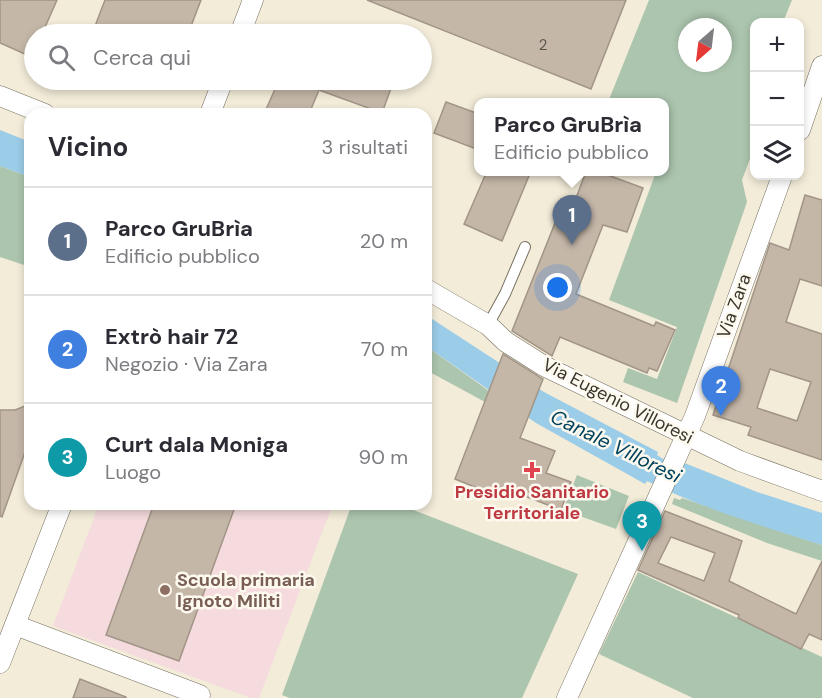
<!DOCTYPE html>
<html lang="it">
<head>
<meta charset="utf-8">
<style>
	:root { --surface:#fff; --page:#f7f7f7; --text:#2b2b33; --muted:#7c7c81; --line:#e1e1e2; --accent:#7c3aed }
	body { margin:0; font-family:"DM Sans",sans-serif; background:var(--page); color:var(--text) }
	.controls { position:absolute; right:18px; top:18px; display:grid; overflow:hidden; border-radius:12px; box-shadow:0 3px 9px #0003 }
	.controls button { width:54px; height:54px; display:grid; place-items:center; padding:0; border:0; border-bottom:2px solid var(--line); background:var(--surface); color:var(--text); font:30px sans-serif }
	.compass { position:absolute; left:678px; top:18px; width:54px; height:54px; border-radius:50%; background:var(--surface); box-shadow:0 3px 9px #0003; rotate:208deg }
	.you { position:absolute; left:558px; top:288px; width:21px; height:21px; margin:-15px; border:4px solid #fff; border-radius:50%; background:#1a73e8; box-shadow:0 0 0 9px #1a73e833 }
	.badge { display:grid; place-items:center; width:39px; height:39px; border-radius:50%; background:var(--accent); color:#fff; font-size:20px; font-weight:700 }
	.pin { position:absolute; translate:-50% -50px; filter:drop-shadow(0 2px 3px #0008) }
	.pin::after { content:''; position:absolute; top:32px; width:21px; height:18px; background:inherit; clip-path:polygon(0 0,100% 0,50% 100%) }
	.popup { position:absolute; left:474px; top:98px; width:195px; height:78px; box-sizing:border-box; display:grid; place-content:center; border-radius:12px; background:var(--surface); filter:drop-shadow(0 2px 4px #0005); font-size:20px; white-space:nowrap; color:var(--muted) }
	.popup b { font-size:22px; color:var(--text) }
	.popup::after { content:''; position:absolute; left:50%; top:100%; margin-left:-12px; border:12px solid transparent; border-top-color:var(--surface) }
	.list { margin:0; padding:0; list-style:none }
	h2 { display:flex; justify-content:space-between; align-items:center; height:78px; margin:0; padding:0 24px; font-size:26px }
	h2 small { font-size:20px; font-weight:400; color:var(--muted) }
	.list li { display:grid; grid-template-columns:39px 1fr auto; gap:18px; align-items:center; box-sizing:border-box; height:108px; padding:0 24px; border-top:2px solid var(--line) }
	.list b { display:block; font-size:22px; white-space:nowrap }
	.list p { margin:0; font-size:20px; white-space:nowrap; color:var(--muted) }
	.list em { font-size:20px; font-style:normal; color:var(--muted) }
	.icon { flex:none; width:33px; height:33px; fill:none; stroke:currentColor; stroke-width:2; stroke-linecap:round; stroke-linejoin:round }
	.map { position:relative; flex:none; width:822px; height:698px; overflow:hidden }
	.search { position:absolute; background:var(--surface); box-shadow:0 3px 9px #0003; left:24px; top:24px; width:408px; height:66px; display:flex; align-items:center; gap:15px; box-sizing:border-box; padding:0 21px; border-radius:33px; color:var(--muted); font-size:22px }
	.panel { position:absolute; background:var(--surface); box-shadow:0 3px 9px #0003; left:24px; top:108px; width:408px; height:402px; border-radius:18px }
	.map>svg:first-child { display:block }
	.education { fill:#f5dbde }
	.green { fill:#acc5ae; fill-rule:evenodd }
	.water { fill:#9bcce8 }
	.building { fill:#c4b7a8; stroke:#a29587; stroke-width:1.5; fill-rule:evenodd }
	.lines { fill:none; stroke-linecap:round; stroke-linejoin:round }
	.service-casing { stroke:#756e5e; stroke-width:12 }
	.minor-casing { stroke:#756e5e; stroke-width:21 }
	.service { stroke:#fff; stroke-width:10 }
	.minor { stroke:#fff; stroke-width:20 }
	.health-dot { fill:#e0444e; stroke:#fef9ee; stroke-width:2 }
	.education-dot { fill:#8d6e63; stroke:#fef9ee; stroke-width:2 }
	.labels { text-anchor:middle; stroke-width:5; stroke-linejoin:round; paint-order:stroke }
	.number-label { font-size:15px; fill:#5b564c }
	.street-label { font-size:18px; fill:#38352e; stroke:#fef9ee }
	.health-label { font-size:18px; font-weight:bold; fill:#be3a42; stroke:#fef9ee }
	.education-label { font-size:18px; font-weight:bold; fill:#785e54; stroke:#fef9ee; text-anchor:start }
	.water-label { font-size:20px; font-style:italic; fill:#00435e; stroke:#fef9ee }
</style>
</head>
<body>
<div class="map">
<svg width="822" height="698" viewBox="0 0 822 698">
	<rect width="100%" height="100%" fill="#f3ecd9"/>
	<polygon class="education" points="99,504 333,504 259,698 251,698 53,626"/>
	<g class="green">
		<path d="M649 0H792L783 22H754V148L742 180 747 202 677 403 623 382 628 368 657 379 677 327 609 300 656 172H665V103L608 102ZM687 27H723V63H687Z"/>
		<polygon points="0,166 30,177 30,267 0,257"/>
		<polygon points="426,346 489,391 485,402 426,370"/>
		<polygon points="577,475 629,496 616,529 563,510"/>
		<polygon points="674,498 680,500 682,498 822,545 822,561 767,543 672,504"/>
		<polygon points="352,504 398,504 578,574 522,698 290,698 282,695"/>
		<polygon points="638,572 822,657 822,698 693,698 599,654"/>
	</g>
	<g class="water">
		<polygon points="0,130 30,142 30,177 0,166"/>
		<path d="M426 315 544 392 658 452 657 455 663 459 667 456 757 492 822 513V545C763 526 703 509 647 481L645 484 536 423 426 346Z"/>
	</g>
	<g class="building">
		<polygon points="0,0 57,0 42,34 34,34 34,58 0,43"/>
		<polygon points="105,0 201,0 188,34 92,34"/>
		<polygon points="367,0 626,0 591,89"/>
		<polygon points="279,80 394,80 382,113 319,90 309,114 264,114"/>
		<polygon points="446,102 479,114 479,150 434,133"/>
		<polygon points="487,171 531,171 502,241 464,224"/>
		<polygon points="586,171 597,171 643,188 627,232 603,225 576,294 654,326 656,322 675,330 657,371 649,368 647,373 560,337 552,356 512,331 561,208 571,212"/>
		<path d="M805 195 822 200V286L800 279 786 322 822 334V460L748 435 751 427 713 415 770 243 789 250ZM770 369 811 382 797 421 757 408Z"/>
		<polygon points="503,354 543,379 520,438 555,451 546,473 571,482 561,510 501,487 497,496 455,479"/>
		<polygon points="30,404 30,438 2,517 0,516 0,410 15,410"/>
		<polygon points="154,504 236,504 179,661 106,635"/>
		<path d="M665 511 742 541 729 581 796 614 822 561V640L809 634 801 649 738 618 739 615 638 570ZM671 537 715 553 704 581 658 563Z"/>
		<polygon points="80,679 126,697 126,698 73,698"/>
	</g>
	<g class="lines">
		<g class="service-casing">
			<polyline id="service" points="488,325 505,294 525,247"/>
		</g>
		<g class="minor-casing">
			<g id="minor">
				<polyline points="240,34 253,0"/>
				<polyline points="0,96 45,114"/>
				<polyline points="210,114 223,80"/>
				<polyline points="800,130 822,66"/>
				<polyline points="426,289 488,325 506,342 544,366 740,461 822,491"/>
				<polyline points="15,625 200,695"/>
				<polyline points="0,663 62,504"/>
				<polyline points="567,698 695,416 782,176"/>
			</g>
		</g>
		<use href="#service" class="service"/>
		<use href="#minor" class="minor"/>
	</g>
	<path class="health-dot" d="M529 461h6v6h6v6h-6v6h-6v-6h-6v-6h6z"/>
	<circle class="education-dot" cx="165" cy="590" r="6"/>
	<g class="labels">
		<g class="number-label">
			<text x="543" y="50">2</text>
		</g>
		<g class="street-label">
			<text transform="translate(734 306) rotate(-70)" y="6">Via Zara</text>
			<text transform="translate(618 401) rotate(27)" y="6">Via Eugenio Villoresi</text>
		</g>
		<g class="health-label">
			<text x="532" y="498">Presidio Sanitario<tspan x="532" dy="21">Territoriale</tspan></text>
		</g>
		<g class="education-label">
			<text x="177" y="586">Scuola primaria<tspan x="177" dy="21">Ignoto Militi</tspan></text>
		</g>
		<g class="water-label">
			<text transform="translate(616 446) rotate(26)" y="7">Canale Villoresi</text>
		</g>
	</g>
</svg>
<div class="controls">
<button>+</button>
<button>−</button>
<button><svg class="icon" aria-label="layers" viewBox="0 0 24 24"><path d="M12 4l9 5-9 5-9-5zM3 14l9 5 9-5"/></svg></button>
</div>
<svg class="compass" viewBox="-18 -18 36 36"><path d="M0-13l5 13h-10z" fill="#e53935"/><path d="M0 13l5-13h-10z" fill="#7c7c81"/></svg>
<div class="you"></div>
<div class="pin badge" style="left:572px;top:245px;background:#5c6f8a">1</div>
<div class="popup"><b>Parco GruBrìa</b>Edificio pubblico</div>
<div class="pin badge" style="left:721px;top:416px;background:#3f7fe0">2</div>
<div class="pin badge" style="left:642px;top:551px;background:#0f9aa8">3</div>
<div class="search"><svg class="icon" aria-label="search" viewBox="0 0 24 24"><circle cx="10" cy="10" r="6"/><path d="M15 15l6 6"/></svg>Cerca qui</div>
<section class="panel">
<h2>Vicino<small>3 risultati</small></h2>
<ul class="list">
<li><span class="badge" style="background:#5c6f8a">1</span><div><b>Parco GruBrìa</b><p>Edificio pubblico</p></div><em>20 m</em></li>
<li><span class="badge" style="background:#3f7fe0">2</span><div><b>Extrò hair 72</b><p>Negozio · Via Zara</p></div><em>70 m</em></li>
<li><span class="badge" style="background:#0f9aa8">3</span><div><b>Curt dala Moniga</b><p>Luogo</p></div><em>90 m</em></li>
</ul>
</section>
</div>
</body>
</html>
